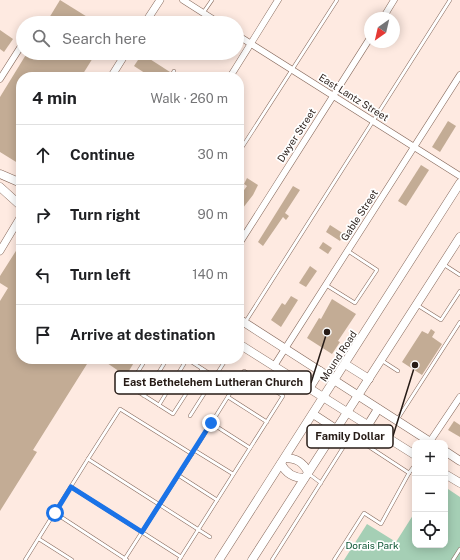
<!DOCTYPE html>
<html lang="en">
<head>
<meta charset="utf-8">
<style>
	:root { --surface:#fff; --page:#f6f6f6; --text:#202124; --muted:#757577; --line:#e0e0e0 }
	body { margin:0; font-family:"Public Sans",sans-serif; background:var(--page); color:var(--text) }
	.controls { position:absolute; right:12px; bottom:12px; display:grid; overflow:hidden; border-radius:8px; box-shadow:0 2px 10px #0003 }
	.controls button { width:36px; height:36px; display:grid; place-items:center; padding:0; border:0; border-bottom:1px solid var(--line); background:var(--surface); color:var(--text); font:20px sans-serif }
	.compass { position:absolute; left:364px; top:12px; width:36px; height:36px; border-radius:50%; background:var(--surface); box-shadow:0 2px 10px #0003; rotate:214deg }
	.stop { position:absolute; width:12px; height:12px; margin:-9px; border:3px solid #1a73e8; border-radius:50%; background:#fff }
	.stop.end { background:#1a73e8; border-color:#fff; box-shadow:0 1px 4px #0008 }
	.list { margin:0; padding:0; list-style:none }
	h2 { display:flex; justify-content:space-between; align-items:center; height:52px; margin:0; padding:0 16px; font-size:17px }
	h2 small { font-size:13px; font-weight:400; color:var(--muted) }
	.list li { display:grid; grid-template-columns:26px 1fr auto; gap:12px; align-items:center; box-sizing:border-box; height:60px; padding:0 16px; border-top:1px solid var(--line) }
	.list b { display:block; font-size:15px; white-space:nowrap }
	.list em { font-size:13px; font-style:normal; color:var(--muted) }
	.icon { flex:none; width:22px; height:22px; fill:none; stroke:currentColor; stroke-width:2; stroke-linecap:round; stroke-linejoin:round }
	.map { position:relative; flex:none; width:460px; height:560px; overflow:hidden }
	.search { position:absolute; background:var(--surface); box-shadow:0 2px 10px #0003; left:16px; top:16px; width:228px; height:44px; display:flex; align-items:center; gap:10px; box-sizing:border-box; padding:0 14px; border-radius:22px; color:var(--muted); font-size:15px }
	.panel { position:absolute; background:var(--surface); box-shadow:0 2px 10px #0003; left:16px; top:72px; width:228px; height:292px; border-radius:16px }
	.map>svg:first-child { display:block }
	.green { fill:#a5cfb5 }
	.building { fill:#c3ac95 }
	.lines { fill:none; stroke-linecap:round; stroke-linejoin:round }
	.service-casing { stroke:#86695c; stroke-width:4 }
	.minor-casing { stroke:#86695c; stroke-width:7 }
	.tertiary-casing { stroke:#86695c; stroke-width:8 }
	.secondary-casing { stroke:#86695c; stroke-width:9 }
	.service { stroke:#fff; stroke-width:3 }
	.minor { stroke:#fff; stroke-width:6 }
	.tertiary { stroke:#fff; stroke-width:7 }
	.secondary { stroke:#fff; stroke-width:8 }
	.route { stroke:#1a73e8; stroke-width:5 }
	.labels { text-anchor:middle; stroke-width:3.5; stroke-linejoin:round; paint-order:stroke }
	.street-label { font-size:10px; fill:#261b16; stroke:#fff }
	.park-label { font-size:10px; fill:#0d5534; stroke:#fff }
	.leader { fill:none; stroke:#261b16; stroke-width:1.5 }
	.callout-dot { fill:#261b16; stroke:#fff; stroke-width:1.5 }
	.callout { fill:#fff; stroke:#261b16; stroke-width:1.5 }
	.callout-label { font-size:11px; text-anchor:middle; font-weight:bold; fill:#261b16 }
</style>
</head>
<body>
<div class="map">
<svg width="460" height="560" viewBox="0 0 460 560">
	<rect width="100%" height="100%" fill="#feeae1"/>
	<polygon class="green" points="445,487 460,497 460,560 344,560 367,524 396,542 415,512 415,545 445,545"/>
	<g class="building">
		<polygon points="60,0 97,23 46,23"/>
		<polygon points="0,30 13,39 4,52 0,49"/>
		<polygon points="27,53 96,53 81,77 21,77 21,165 0,152 0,97"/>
		<polygon points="142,54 170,72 166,77 151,77 134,66"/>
		<polygon points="448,121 456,126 440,152 432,147"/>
		<polygon points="421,165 429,170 406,206 398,201"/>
		<polygon points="247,178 258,185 253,195 239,213 239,197 247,186 244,184"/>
		<polygon points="293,186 300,190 285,213 289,216 286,220 283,217 263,246 258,242"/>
		<polygon points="330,225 344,234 340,241 326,232"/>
		<polygon points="323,242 332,248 328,254 319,248"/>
		<polygon points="21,243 21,359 84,359 83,362 87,364 33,450 37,452 0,511 0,301 8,288 0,283 0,276"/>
		<polygon points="310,266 317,271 306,287 299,283"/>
		<polygon points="291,296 298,300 281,327 271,320 282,303 285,305"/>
		<polygon points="332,299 356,314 338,341 340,342 332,354 307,338 319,318 321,319"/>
		<polygon points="431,329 435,332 432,337 442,344 422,375 402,362 422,331 428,334"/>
		<polygon points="109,359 136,359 126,376 107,363"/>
		<polygon points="454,421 460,425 460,437 448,430"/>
	</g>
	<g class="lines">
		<g class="service-casing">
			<g id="service">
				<polyline points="203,13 212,0"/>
				<polyline points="171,77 174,71"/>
				<polyline points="239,152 337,0"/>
				<polyline points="443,264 460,275"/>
				<polyline points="326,285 355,303 377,270 348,251"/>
				<polyline points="417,305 441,320 460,291"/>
				<polyline points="246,321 450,0"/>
				<polyline points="146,359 129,386 173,414 202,369"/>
				<polyline points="187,359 215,377"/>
				<polyline points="381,360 398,371"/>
				<polyline points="144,396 167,359"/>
				<polyline points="228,397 267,422"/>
				<polyline points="159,405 187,359"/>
				<polyline points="190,416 225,361 222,359"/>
				<polyline points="397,420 460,322"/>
				<polyline points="211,423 250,448"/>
				<polyline points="194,450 233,474"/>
				<polyline points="309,474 321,483"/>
				<polyline points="178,475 217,500"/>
				<polyline points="71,487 181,557"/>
				<polyline points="55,513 127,560"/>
				<polyline points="39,539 72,560"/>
				<polyline points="25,560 88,459"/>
				<path d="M124 560 192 454 120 409 88 459C129 485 169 511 210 537"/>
				<polyline points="179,560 283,396 244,371 192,454"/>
				<polyline points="272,560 351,435 409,473 415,465"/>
				<polyline points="334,560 364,513 381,524 409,473"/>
				<polyline points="453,560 460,549"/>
			</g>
		</g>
		<g class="minor-casing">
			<g id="minor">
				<polyline points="183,0 219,23"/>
				<polyline points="383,18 394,0"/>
				<polyline points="237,35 460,176"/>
				<polyline points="230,77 278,0"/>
				<polyline points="0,79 23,43"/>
				<polyline points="239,244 370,38"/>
				<polyline points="274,366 460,75"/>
				<polyline points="429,443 460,397"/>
			</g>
		</g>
		<g class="tertiary-casing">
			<g id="tertiary">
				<polyline points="145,23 160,0"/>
				<polyline points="111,77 126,53"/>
				<polyline points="0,251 21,216"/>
			</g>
		</g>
		<g class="secondary-casing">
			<g id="secondary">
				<polyline points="0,174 21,183"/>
				<polyline points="0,187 21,206"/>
				<polyline points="239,319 432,443"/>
				<polyline points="239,344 415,455"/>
				<polyline points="345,364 369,379"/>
				<polyline points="309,389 320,371"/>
				<polyline points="313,414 336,429"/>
				<polyline points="368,425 378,409"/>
				<polyline points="445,451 460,461"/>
				<path d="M285 458C296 458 303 462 308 472"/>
				<path d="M281 464C286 473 293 478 304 478"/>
				<polyline points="445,474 460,483"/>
				<polyline points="219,560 460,183"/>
				<polyline points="252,560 460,237"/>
			</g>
		</g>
		<use href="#service" class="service"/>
		<use href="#minor" class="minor"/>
		<use href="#tertiary" class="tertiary"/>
		<use href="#secondary" class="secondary"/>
	</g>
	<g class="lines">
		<polyline class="route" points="55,513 71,487 142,532 211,423"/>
	</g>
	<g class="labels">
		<g class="street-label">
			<text transform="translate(354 97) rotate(32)" y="4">East Lantz Street</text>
			<text transform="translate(296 135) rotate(-57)" y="4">Dwyer Street</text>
			<text transform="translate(359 215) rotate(-57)" y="4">Gable Street</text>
			<text transform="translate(338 356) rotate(-57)" y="4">Mound Road</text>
		</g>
		<g class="park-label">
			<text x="372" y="549">Dorais Park</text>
		</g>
	</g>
	<path class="leader" d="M327 332L311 383M415 365L393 436"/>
	<g class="callout-dot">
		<circle cx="327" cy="332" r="4"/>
		<circle cx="415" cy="365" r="4"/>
	</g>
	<g class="callout">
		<rect x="115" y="371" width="196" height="23" rx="4"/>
		<rect x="307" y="425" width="86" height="23" rx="4"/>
	</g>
	<g class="callout-label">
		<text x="213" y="386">East Bethelehem Lutheran Church</text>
		<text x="350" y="440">Family Dollar</text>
	</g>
</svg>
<div class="controls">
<button>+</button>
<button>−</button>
<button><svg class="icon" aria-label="locate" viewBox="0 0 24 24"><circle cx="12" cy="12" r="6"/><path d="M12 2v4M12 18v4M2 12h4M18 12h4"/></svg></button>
</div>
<svg class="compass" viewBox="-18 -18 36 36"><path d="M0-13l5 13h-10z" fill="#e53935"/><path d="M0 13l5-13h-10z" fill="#757577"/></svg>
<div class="stop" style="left:55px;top:513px"></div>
<div class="stop end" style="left:211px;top:423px"></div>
<div class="search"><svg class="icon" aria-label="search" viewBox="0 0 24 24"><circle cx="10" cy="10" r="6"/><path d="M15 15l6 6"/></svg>Search here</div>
<section class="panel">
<h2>4 min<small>Walk · 260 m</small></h2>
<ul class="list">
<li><svg class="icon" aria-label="ahead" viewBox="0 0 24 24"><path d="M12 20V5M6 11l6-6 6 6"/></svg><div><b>Continue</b></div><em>30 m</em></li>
<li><svg class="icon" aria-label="right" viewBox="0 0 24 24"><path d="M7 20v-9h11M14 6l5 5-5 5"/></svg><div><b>Turn right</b></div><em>90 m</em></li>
<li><svg class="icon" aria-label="left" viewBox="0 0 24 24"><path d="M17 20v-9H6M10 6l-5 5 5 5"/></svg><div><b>Turn left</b></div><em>140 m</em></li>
<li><svg class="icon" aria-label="arrive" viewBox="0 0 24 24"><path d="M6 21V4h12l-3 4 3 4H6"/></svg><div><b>Arrive at destination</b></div></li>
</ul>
</section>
</div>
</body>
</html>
